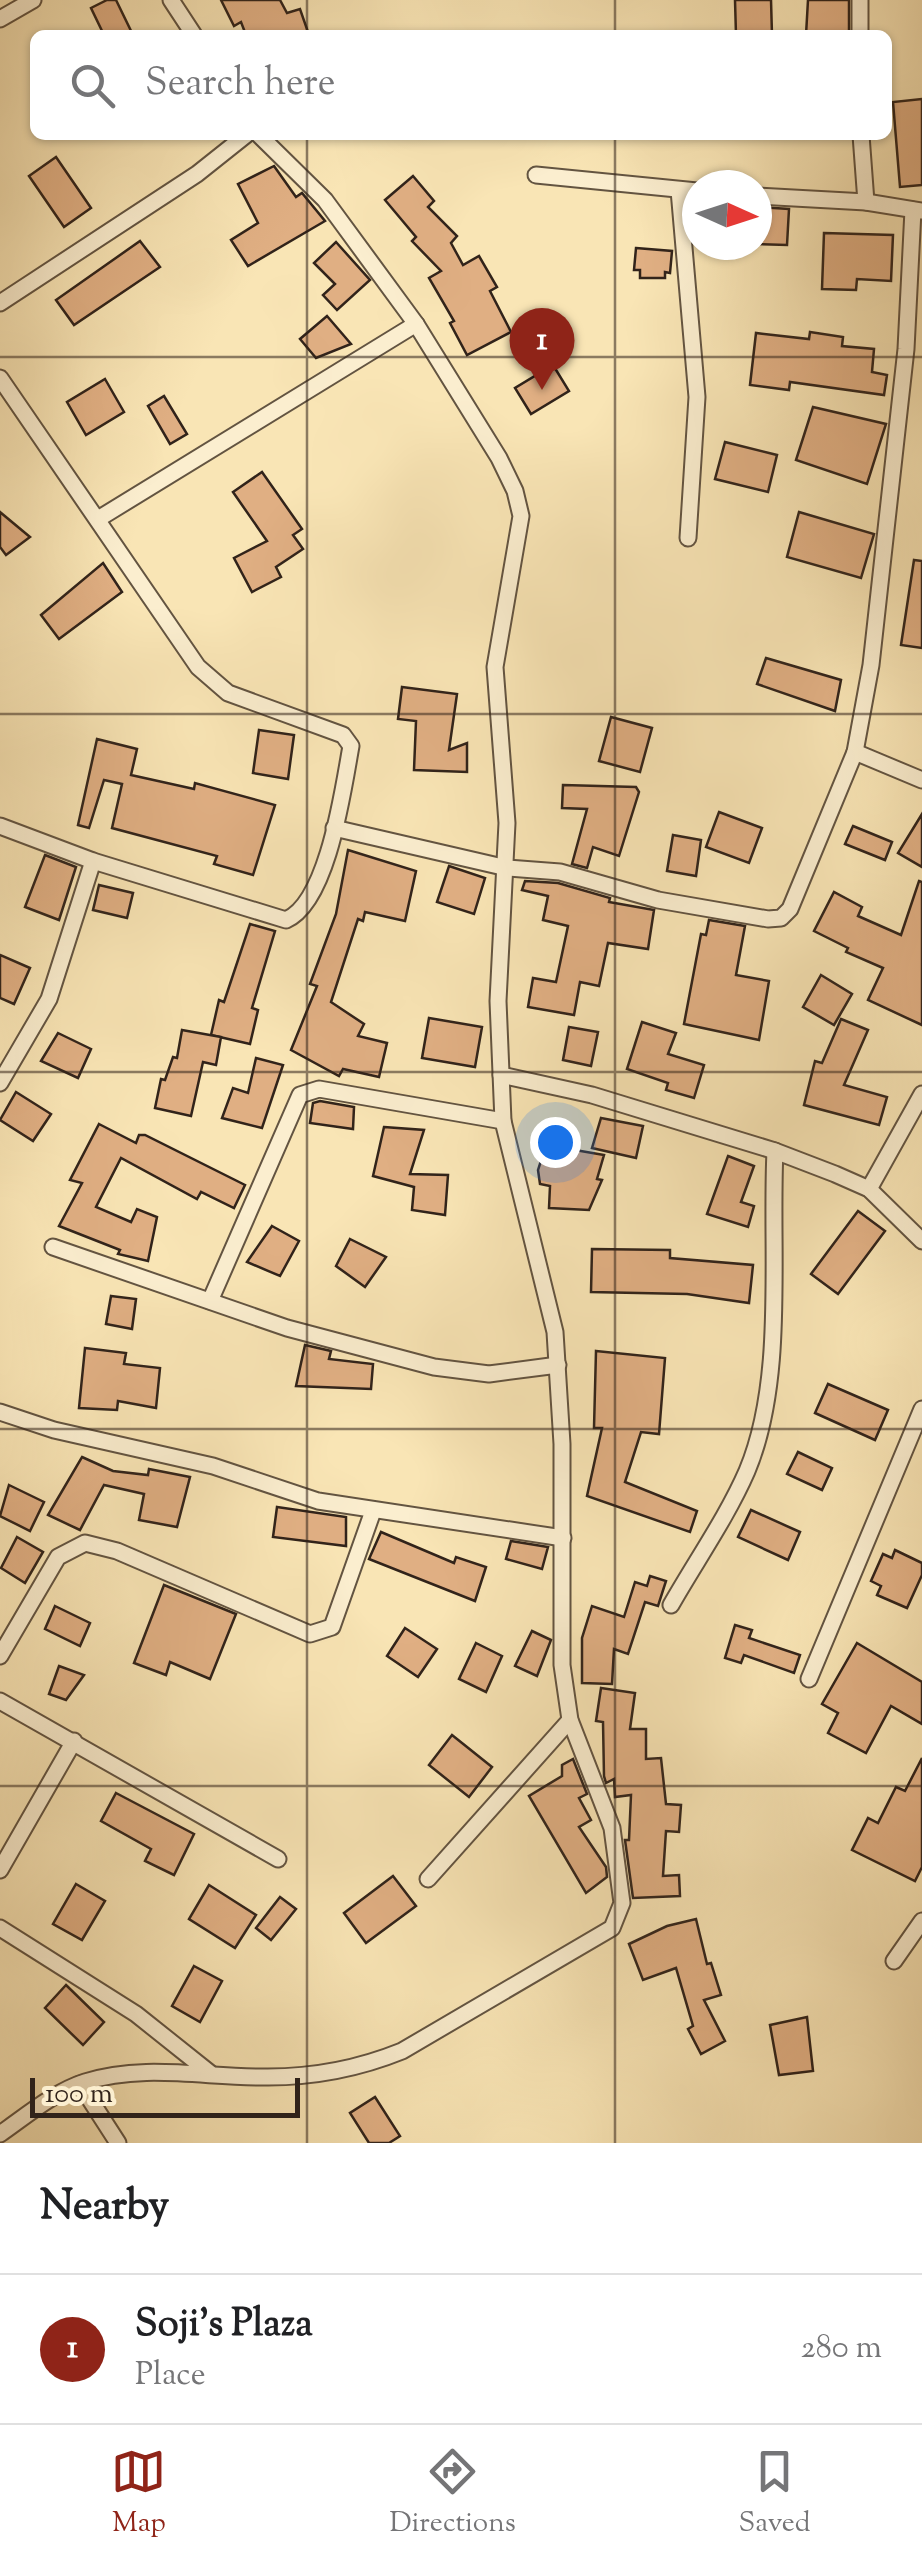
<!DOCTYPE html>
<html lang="en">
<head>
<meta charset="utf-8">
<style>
	:root { --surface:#fff; --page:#f6f6f6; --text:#202124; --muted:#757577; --line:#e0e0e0; --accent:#8f2418 }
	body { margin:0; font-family:"Sorts Mill Goudy",serif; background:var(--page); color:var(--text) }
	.compass { position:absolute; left:682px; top:170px; width:90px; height:90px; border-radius:50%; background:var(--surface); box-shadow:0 2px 8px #0004; rotate:93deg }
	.scale { position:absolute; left:30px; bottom:25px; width:270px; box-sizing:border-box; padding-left:10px; border:5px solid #31231a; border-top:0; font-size:28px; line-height:35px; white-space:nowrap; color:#31231a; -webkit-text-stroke:8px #fbeecf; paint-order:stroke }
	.you { position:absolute; left:555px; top:1142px; width:35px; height:35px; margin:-25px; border:8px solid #fff; border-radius:50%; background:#1a73e8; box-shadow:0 0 0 15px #1a73e833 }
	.badge { display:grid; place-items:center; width:65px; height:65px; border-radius:50%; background:var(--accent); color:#fff; font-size:32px; font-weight:700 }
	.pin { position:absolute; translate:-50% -82px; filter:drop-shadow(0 2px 5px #0008) }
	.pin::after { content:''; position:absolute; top:52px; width:35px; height:30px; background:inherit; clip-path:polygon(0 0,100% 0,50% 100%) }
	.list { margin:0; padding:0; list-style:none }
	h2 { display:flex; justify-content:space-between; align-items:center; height:130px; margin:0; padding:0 40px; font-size:42px }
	h2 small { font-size:32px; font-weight:400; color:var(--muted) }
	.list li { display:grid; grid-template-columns:65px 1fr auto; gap:30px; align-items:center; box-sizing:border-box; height:150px; padding:0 40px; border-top:2px solid var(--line) }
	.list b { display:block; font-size:38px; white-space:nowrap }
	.list p { margin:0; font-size:32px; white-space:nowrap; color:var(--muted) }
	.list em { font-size:32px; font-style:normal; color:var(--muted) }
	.icon { flex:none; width:55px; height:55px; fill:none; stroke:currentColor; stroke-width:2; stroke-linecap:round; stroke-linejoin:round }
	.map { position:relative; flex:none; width:922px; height:2143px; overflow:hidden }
	.search { position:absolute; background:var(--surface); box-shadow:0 2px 8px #0004; left:30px; right:30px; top:30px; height:110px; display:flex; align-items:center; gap:25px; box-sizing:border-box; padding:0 35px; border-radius:15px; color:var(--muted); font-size:38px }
	.sheet { height:280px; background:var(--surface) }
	nav { display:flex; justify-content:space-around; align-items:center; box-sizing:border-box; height:140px; border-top:2px solid var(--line); background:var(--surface); font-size:28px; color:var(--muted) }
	nav a { display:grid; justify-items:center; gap:5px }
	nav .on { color:var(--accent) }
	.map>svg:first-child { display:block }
	.building { fill:#e0af83; stroke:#31231a; stroke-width:2.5 }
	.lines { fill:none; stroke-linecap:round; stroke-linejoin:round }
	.street-casing { stroke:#635441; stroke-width:19 }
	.street { stroke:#fbeecf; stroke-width:15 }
	.grid { fill:none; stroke:#31231a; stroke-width:2.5; stroke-opacity:0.55 }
</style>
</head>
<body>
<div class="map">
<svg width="922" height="2143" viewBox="0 0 922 2143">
	<rect width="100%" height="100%" fill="#f9e5b5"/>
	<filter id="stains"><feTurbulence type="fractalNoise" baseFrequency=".002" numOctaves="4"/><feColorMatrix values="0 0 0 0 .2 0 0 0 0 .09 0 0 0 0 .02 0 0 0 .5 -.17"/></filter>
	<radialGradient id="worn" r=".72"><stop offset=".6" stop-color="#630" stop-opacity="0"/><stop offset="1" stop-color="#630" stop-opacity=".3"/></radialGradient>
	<g class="building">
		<polygon points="107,0 116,0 133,35 104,35 91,8"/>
		<polygon points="221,0 280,0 287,13 300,9 308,32 246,35 241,22 234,26"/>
		<polygon points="735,0 771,0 772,35 736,35"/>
		<polygon points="808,0 849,0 849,35 806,35"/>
		<polygon points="922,99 922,185 900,187 893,102"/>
		<polygon points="56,157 91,208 64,227 29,176"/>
		<polygon points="274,166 296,197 302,193 325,221 248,266 231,240 258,223 238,184"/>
		<polygon points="413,176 434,201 428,207 457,236 451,243 463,265 479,256 497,287 490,291 511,332 467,355 450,323 454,321 429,278 441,271 412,241 416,237 385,200"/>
		<polygon points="757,207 789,209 787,245 757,244"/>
		<polygon points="824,233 893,235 891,281 857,279 856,290 822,289"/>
		<polygon points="140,241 160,267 74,325 56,300"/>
		<polygon points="336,242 370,280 337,310 323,295 335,284 314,263"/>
		<polygon points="636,248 672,251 670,273 665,272 665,278 640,278 640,270 634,270"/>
		<polygon points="327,316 351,344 316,358 300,339"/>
		<polygon points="810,332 843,337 842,346 874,349 872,372 887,375 884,395 790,382 789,390 750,385 756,333 809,339"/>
		<polygon points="553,365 569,391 531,414 515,388"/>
		<polygon points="105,379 124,412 86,435 67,402"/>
		<polygon points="164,396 187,434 170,444 148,406"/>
		<polygon points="813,407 886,424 867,484 796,460"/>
		<polygon points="725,442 777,455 768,492 715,479"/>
		<polygon points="262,472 302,529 293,535 303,549 276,567 281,577 252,592 234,558 267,541 233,492"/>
		<polygon points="0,512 30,537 6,555 0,547"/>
		<polygon points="799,512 874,534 861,578 787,557"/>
		<polygon points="914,560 922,561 922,648 901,645"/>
		<polygon points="103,563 122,592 59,639 41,615"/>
		<polygon points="766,658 841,680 835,711 757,684"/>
		<polygon points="402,687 457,694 449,750 467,743 467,772 414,770 416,721 398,719"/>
		<polygon points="611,717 652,728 640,772 599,761"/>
		<polygon points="259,730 294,735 288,779 253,773"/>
		<polygon points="97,739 137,749 131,775 194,789 195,783 275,805 253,875 214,864 217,856 112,828 122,784 104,780 89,828 78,825"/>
		<polygon points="563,785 636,787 639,792 619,856 593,847 587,868 572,864 587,809 562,808"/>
		<polygon points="719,812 762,828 749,863 706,847"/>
		<polygon points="922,814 922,867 898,853"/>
		<polygon points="853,826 892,842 885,860 845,844"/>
		<polygon points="673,835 701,840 696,876 667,871"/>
		<polygon points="348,850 416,871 405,921 365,912 363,921 358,919 331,1002 364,1024 358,1036 387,1043 379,1077 343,1069 339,1076 291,1050 317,986 310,984 336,914"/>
		<polygon points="45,855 76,867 59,920 25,907"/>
		<polygon points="449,866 485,878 474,914 437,902"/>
		<polygon points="525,881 558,883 610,898 609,902 654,910 648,949 608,943 599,986 580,982 574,1015 528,1007 533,978 556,982 568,926 543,920 548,896 522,890"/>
		<polygon points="919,881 922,882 922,1025 868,1000 883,968 846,952 848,948 814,931 834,892 862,907 858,916 901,935"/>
		<polygon points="99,885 133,893 127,918 93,910"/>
		<polygon points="709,920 745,926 736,975 769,981 759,1040 684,1024 701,934 706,935"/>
		<polygon points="250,924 275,931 252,1008 258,1010 250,1044 211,1035 219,1000 224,1002"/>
		<polygon points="0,955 30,968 14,1004 0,998"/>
		<polygon points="821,975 852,994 834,1025 803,1007"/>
		<polygon points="429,1018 482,1027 475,1067 422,1058"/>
		<polygon points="841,1019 868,1030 844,1085 887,1097 879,1125 804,1105 815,1061 822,1063"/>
		<polygon points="642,1022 676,1033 668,1054 704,1065 694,1098 666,1090 668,1083 627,1069"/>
		<polygon points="569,1027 598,1032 591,1066 563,1060"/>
		<polygon points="182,1030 221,1037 216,1065 203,1062 191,1116 155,1108 161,1079 165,1080 173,1057 177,1058"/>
		<polygon points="58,1033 91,1049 78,1078 41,1061"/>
		<polygon points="256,1058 283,1065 262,1128 222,1118 233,1088 248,1093"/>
		<polygon points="16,1092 51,1114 33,1141 0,1120"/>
		<polygon points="320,1101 354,1107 353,1129 310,1123 313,1103"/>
		<polygon points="601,1118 643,1126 636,1158 592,1148"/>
		<polygon points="99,1124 136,1143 139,1135 145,1135 245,1185 234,1208 201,1192 197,1199 121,1158 96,1207 131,1222 137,1209 157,1217 148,1261 118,1254 120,1250 59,1226 82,1183 70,1180"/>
		<polygon points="384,1127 424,1130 410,1174 448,1175 445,1215 412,1210 414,1187 373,1176"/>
		<polygon points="546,1145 604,1155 597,1179 602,1180 589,1210 549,1208 550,1186 540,1184 538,1170"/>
		<polygon points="728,1156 754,1166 741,1202 754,1206 748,1227 707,1214"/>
		<polygon points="858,1211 885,1231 838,1294 811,1274"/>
		<polygon points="272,1226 299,1241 280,1276 247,1262"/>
		<polygon points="350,1239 386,1257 365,1287 336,1266"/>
		<polygon points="592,1249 670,1250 670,1258 753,1265 749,1303 687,1294 591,1292"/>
		<polygon points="111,1296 136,1299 132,1329 106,1324"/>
		<polygon points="305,1345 331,1351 329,1359 373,1364 371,1389 296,1386"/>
		<polygon points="85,1348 126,1353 124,1364 160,1368 156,1408 118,1401 117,1410 79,1408"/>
		<polygon points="596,1351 665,1358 659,1434 641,1432 625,1482 697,1511 690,1532 587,1496 602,1428 594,1428"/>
		<polygon points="828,1384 888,1410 875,1440 815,1413"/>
		<polygon points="798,1452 832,1468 822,1490 787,1474"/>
		<polygon points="82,1457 113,1471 148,1475 149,1469 190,1477 177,1527 139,1520 144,1494 104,1485 80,1530 48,1515"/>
		<polygon points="9,1485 44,1502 30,1531 0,1516"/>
		<polygon points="277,1507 346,1517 346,1546 273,1537"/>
		<polygon points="751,1510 800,1532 788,1560 738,1537"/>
		<polygon points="381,1532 454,1563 456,1557 486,1567 475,1601 369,1559"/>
		<polygon points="17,1537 43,1552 25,1583 1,1568"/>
		<polygon points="511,1541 548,1547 542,1569 506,1559"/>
		<polygon points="895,1550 922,1563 922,1575 907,1608 877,1595 881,1586 871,1581 883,1554 892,1558"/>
		<polygon points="650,1576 666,1581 658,1606 645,1602 628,1654 614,1649 612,1684 582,1683 582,1638 592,1606 624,1617 635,1582 647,1586"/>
		<polygon points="164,1585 236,1614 210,1679 170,1662 166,1675 134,1663"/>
		<polygon points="55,1606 90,1623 80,1646 45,1629"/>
		<polygon points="735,1625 752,1630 749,1638 800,1655 794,1673 744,1655 741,1663 725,1658"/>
		<polygon points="405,1628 437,1649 418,1677 387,1656"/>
		<polygon points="532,1631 551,1640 537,1676 515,1666"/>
		<polygon points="476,1643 502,1656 486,1692 459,1679"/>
		<polygon points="857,1643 922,1682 922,1724 891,1706 866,1753 828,1733 838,1713 822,1704"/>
		<polygon points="59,1666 84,1675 66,1700 49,1694"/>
		<polygon points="601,1688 635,1693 630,1729 646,1729 646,1759 661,1758 666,1804 681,1805 679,1832 666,1831 663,1876 679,1875 680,1896 633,1898 625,1840 629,1840 631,1795 615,1797 614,1779 606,1783 604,1776 603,1722 596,1721"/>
		<polygon points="452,1735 492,1767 469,1797 429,1765"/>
		<polygon points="922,1758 922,1867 915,1881 852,1850 868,1818 878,1823 896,1787 905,1791"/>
		<polygon points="573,1759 587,1794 579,1798 591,1820 579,1827 606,1867 607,1877 586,1893 529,1796 562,1776 562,1765"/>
		<polygon points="116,1793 194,1834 174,1875 145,1861 151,1849 101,1821"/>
		<polygon points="393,1876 416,1906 366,1943 344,1913"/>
		<polygon points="76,1884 105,1901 82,1940 53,1924"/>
		<polygon points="209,1885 256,1915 235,1948 189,1919"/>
		<polygon points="280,1897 296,1909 271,1940 256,1928"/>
		<polygon points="696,1919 707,1964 711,1963 721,1995 704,2000 725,2041 701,2054 688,2029 693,2026 676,1968 643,1980 629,1944 667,1926"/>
		<polygon points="194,1966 222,1981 200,2022 172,2006"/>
		<polygon points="66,1985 104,2022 83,2045 45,2008"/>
		<polygon points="807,2017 813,2071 779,2075 770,2025"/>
		<polygon points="375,2097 400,2136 389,2143 369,2143 350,2113"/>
	</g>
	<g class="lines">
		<g class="street-casing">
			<g id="street">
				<polyline points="171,0 194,35"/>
				<polyline points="860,0 860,35"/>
				<polyline points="0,19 33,0"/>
				<polyline points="861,135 866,202"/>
				<polyline points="536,175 697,191"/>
				<polyline points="679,190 697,397 688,538"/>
				<polyline points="757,196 866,202 922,211"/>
				<polyline points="0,303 197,174 246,135"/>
				<path d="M0 378 198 667 228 693 343 735 351 746C343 790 328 902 286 920L93 861 0 826"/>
				<polyline points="98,519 416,324"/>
				<polyline points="855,752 922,780"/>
				<polyline points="334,828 507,868 560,872 658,900 768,919 781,918 790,909 855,752 871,665 906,349 913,210"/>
				<polyline points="501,1075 592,1095 775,1151 835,1174 869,1189 922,1241"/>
				<polyline points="0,1083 49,999 93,861"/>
				<polyline points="869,1189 922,1094"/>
				<polyline points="53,1247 287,1328 434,1367 489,1374 558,1365"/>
				<polyline points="210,1301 300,1095 319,1089 503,1121"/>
				<polyline points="0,1412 54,1430 213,1466 318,1501 563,1538"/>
				<path d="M671 1605C696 1561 727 1517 747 1471 786 1378 770 1251 775 1151"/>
				<polyline points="0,1656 58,1557 85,1543 117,1551 310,1634 332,1627 373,1511"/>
				<polyline points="809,1679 922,1409"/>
				<polyline points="0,1701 278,1859"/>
				<polyline points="0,1870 74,1741"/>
				<polyline points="428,1879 570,1720"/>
				<polyline points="0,1928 136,2014 210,2073"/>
				<polyline points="894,1961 922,1921"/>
				<polyline points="80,2084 118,2143"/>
				<path d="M0 2134C26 2116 54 2092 85 2082 144 2063 207 2078 268 2077 314 2077 360 2068 402 2051L612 1928 622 1903 612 1828 570 1720 562 1665V1444L555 1332 503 1121 498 1001 507 823 495 667 521 516 515 491 499 458 416 324 325 200 259 135"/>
			</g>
		</g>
		<use href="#street" class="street"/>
	</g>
	<path class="grid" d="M307 0V35M615 0V35M307 135V2143M615 135V2143M0 357H922M0 714H922M0 1072H922M0 1429H922M0 1786H922"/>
	<rect width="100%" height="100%" filter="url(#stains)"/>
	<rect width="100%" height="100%" fill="url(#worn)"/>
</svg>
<svg class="compass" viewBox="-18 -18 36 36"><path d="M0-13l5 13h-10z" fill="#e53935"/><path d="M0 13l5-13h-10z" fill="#757577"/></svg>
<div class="scale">100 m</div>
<div class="you"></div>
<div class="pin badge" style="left:542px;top:390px">1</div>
<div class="search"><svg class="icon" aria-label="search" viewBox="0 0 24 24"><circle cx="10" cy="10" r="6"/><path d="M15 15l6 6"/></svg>Search here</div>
</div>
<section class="sheet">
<h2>Nearby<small></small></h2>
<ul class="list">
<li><span class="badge">1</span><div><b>Soji's Plaza</b><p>Place</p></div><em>280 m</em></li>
</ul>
</section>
<nav>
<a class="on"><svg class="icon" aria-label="map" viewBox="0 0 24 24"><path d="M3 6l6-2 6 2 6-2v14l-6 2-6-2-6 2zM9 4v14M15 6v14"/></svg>Map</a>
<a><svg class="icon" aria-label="directions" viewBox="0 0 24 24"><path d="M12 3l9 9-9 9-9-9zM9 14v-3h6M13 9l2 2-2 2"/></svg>Directions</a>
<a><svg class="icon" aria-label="saved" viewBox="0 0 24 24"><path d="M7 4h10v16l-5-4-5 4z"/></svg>Saved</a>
</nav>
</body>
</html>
